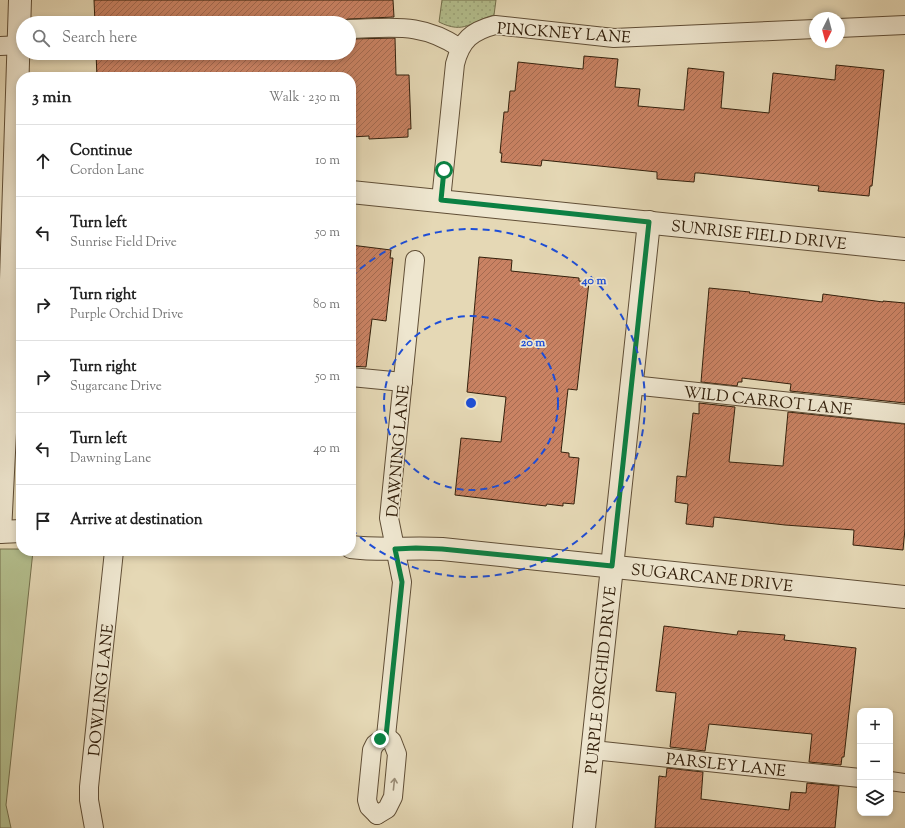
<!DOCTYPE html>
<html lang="en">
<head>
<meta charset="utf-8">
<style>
	:root { --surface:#fff; --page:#f2f2f2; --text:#222; --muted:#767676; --line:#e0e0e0 }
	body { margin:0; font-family:"Sorts Mill Goudy",serif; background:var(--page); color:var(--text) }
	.controls { position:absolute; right:12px; bottom:12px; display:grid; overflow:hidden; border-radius:8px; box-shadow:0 2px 6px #0003 }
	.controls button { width:36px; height:36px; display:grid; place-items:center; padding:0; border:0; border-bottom:1px solid var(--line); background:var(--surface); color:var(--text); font:20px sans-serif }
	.compass { position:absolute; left:809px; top:12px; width:36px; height:36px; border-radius:50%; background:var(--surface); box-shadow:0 2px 6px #0003; rotate:186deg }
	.stop { position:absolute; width:12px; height:12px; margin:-9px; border:3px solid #0b8043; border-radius:50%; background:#fff }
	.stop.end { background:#0b8043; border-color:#fff; box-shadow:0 1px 4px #0008 }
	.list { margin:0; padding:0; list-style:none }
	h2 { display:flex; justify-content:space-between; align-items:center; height:52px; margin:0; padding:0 16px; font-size:17px }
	h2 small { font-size:13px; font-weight:400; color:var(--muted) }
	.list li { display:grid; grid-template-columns:26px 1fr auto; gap:12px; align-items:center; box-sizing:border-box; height:72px; padding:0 16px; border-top:1px solid var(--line) }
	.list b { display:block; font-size:15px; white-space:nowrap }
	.list p { margin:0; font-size:13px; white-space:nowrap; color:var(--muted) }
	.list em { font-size:13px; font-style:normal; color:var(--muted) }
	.icon { flex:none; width:22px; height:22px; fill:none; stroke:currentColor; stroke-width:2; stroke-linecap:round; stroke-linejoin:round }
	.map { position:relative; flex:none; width:905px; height:828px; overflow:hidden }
	.search { position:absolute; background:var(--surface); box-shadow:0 2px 6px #0003; left:16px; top:16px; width:340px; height:44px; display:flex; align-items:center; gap:10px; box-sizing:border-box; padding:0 14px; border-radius:22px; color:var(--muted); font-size:15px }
	.panel { position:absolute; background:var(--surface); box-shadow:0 2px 6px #0003; left:16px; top:72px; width:340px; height:484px; border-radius:16px }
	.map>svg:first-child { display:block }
	.grass { fill:url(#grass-dots); stroke:#74704d }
	.park { fill:#b4bf8e; stroke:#74704d }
	.building { fill:url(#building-hatch); stroke:#33200c }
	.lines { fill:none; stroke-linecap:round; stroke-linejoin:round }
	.service-casing { stroke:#604e36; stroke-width:20 }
	.minor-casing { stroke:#604e36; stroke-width:24 }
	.service { stroke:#eee6cf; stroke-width:18 }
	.minor { stroke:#eee6cf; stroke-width:22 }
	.oneway { stroke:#9a8d77 }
	.route { stroke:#0b8043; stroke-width:5 }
	.ring { fill:none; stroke:#1d4ed8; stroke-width:2; stroke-dasharray:7 5 }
	.labels { text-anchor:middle; stroke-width:3.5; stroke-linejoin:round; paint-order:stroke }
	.street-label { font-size:16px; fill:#33200c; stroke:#eee6cf }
	.centre { fill:#1d4ed8; stroke:#eee6cf; stroke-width:2 }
	.ring-label { font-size:12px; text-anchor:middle; font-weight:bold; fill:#1d4ed8; stroke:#eee6cf; stroke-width:3.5; stroke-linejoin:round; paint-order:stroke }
</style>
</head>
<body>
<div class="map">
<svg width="905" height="828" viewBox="0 0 905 828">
	<defs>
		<pattern id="grass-dots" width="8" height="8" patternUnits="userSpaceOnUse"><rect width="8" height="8" fill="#b4bf8e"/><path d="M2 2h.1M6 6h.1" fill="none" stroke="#9ba479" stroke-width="1.8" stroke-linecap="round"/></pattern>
		<pattern id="building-hatch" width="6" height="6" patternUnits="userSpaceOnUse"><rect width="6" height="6" fill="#c98263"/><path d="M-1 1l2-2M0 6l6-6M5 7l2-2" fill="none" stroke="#a46a50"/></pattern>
	</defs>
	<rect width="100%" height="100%" fill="#e5d8b5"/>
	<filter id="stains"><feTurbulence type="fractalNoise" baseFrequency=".005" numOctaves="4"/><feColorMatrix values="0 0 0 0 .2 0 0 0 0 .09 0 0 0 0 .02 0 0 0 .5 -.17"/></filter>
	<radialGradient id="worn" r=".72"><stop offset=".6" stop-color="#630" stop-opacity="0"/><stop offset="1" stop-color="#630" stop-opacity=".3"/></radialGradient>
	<path class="grass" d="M442 0H496L494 15C471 21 465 35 439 22Z"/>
	<polygon class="park" points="0,549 21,549 21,551 33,551 6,805 11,828 0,828"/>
	<g class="building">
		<polygon points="94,0 393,0 394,17 349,19 344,20 341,23 95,23"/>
		<polygon points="395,38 396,75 409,75 411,129 408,129 408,137 369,139 369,136 351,137 351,77 97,77 96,53 349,53 349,39"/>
		<polygon points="584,56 618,59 615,87 640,89 638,106 684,110 688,68 724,72 721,108 769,113 773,73 835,80 836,65 884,70 872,186 870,186 869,196 818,191 819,186 699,173 695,173 694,182 657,179 657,172 542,160 541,166 501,162 502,153 500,153 504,112 508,112 510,91 515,91 518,62 583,69"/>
		<polygon points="351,245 391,250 390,258 393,258 386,321 372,319 366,367 351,366"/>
		<polygon points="479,257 512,260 511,271 579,278 579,281 589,282 577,390 568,389 561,452 569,453 569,457 579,458 574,504 563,503 563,506 547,504 546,506 455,495 461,438 501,442 506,397 467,392"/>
		<polygon points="709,288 750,292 749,293 822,302 823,294 883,302 883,301 905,303 905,403 790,391 791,384 742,378 742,382 738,382 737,386 701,382"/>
		<polygon points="699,403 735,407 729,462 783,466 788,412 905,424 905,529 903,550 853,545 854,530 785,525 714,517 713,527 686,524 688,504 675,502 677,476 686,477 693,413 699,414"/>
		<polygon points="664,626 737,635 738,631 785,635 784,640 856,648 844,757 842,757 841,765 809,762 812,734 709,724 705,751 670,747 676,693 656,691"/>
		<polygon points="667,768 703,772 701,799 789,810 791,792 806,793 807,783 839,786 835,828 655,828 659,776 666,777"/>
	</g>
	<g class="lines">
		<g class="service-casing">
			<g id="service">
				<polyline points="839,28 905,25"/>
				<path d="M349 29C394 28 421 22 460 48"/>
				<polyline points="0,46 23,45"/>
				<path d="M441 200 455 64C461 40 472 31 495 25L614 38 815 29"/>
				<polyline points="351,377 403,382"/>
				<polyline points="632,385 905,414"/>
				<polyline points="386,736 402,582 389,518 415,260"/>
				<polyline points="593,750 860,778"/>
				<polyline points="890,781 905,783"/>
				<polyline points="377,815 387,809 393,797 397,754 392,741 386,736"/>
				<polyline points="377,815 369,807 367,800 372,750 375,744 386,736"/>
				<polyline points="94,828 89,800 89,787 114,551"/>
			</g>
		</g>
		<g class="minor-casing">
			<g id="minor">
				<polyline points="351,192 905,249"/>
				<polyline points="0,532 8,373 20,0"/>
				<polyline points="0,532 21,531"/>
				<path d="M351 547C381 551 411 547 442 549L905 597"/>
				<polyline points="584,828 649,222"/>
			</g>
		</g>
		<use href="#service" class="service"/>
		<use href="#minor" class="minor"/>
	</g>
	<defs><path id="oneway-shaft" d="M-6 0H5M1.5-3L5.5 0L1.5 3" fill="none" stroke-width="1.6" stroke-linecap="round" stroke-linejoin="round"/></defs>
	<use class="oneway" href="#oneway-shaft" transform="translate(394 784) rotate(-84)"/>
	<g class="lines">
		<polyline class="route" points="380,739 386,736 402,582 395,549 416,548 442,549 612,566 649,222 441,200 444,170"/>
	</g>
	<g class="ring">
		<circle cx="471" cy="403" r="87"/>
		<path d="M351 277A174 174 0 1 1 351 529"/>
	</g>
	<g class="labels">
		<g class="street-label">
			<text transform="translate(564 32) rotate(4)" y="6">PINCKNEY LANE</text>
			<text transform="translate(759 234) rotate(6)" y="6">SUNRISE FIELD DRIVE</text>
			<text transform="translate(768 400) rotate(6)" y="6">WILD CARROT LANE</text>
			<text transform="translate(397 451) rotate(-85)" y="6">DAWNING LANE</text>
			<text transform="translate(712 577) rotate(6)" y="6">SUGARCANE DRIVE</text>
			<text transform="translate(600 680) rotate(-84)" y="6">PURPLE ORCHID DRIVE</text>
			<text transform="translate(100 690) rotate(-84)" y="6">DOWLING LANE</text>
			<text transform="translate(726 764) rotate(6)" y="6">PARSLEY LANE</text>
		</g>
	</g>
	<circle cx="471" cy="403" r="6" class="centre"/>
	<g class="ring-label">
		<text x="594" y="284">40 m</text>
		<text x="533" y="346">20 m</text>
	</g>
	<rect width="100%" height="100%" filter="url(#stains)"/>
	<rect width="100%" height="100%" fill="url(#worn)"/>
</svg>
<div class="controls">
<button>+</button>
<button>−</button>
<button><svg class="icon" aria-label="layers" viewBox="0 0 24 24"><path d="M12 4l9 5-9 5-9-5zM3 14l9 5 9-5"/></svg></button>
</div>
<svg class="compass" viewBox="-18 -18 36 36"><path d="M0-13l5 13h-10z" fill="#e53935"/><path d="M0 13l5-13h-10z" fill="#767676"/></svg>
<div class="stop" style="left:444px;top:170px"></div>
<div class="stop end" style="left:380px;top:739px"></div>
<div class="search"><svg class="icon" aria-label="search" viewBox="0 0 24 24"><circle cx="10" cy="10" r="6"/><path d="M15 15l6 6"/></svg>Search here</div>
<section class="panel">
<h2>3 min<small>Walk · 230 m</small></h2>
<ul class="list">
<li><svg class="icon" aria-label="ahead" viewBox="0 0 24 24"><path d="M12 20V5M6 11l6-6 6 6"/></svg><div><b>Continue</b><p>Cordon Lane</p></div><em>10 m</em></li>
<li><svg class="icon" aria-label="left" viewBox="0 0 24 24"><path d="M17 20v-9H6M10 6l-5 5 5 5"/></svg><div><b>Turn left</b><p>Sunrise Field Drive</p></div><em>50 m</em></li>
<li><svg class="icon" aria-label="right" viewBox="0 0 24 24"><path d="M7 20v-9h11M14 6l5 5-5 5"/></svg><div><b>Turn right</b><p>Purple Orchid Drive</p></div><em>80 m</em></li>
<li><svg class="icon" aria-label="right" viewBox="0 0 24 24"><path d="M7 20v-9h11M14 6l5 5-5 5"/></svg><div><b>Turn right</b><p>Sugarcane Drive</p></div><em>50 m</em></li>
<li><svg class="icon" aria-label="left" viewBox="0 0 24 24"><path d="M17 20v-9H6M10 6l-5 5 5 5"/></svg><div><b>Turn left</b><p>Dawning Lane</p></div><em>40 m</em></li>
<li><svg class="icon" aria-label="arrive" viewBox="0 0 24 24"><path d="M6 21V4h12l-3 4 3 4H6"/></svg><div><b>Arrive at destination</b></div></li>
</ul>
</section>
</div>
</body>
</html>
